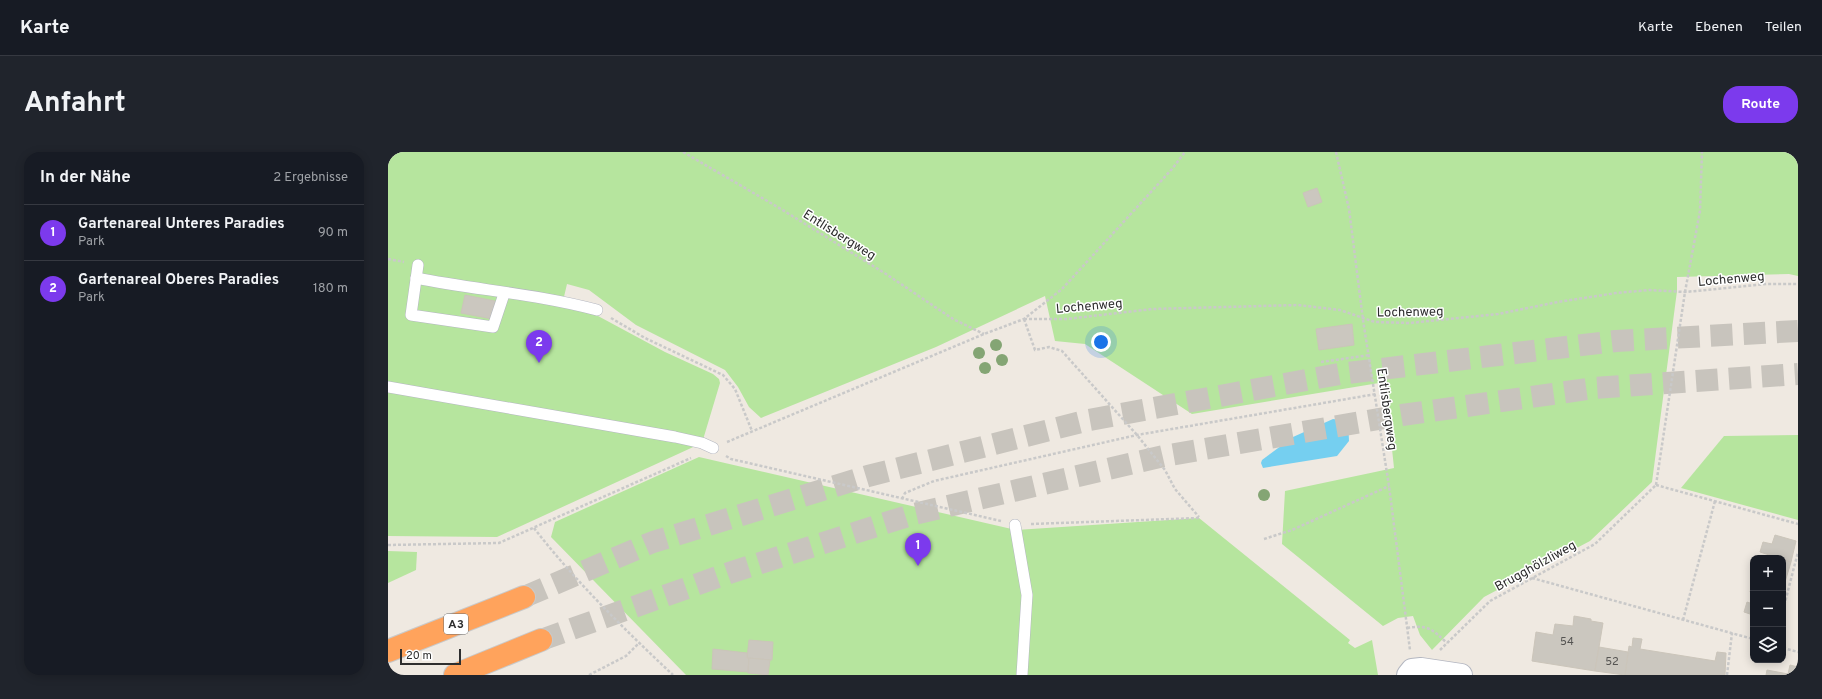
<!DOCTYPE html>
<html lang="de">
<head>
<meta charset="utf-8">
<style>
	:root { --surface:#171b24; --page:#20242c; --text:#f1f3f6; --muted:#9ea1a6; --line:#363941; --accent:#7c3aed }
	body { margin:0; font-family:Overpass,sans-serif; background:var(--page); color:var(--text) }
	.controls { position:absolute; right:12px; bottom:12px; display:grid; overflow:hidden; border-radius:8px; box-shadow:0 2px 10px #0003 }
	.controls button { width:36px; height:36px; display:grid; place-items:center; padding:0; border:0; border-bottom:1px solid var(--line); background:var(--surface); color:var(--text); font:20px sans-serif }
	.scale { position:absolute; left:12px; bottom:10px; width:61px; box-sizing:border-box; padding-left:4px; border:2px solid #2e2e2e; border-top:0; font-size:11px; line-height:14px; white-space:nowrap; color:#2e2e2e; -webkit-text-stroke:3px #fff; paint-order:stroke }
	.you { position:absolute; left:713px; top:190px; width:14px; height:14px; margin:-10px; border:3px solid #fff; border-radius:50%; background:#1a73e8; box-shadow:0 0 0 6px #1a73e833 }
	.badge { display:grid; place-items:center; width:26px; height:26px; border-radius:50%; background:var(--accent); color:#fff; font-size:13px; font-weight:700 }
	.pin { position:absolute; translate:-50% -33px; filter:drop-shadow(0 1px 2px #0008) }
	.pin::after { content:''; position:absolute; top:21px; width:14px; height:12px; background:inherit; clip-path:polygon(0 0,100% 0,50% 100%) }
	.list { margin:0; padding:0; list-style:none }
	h2 { display:flex; justify-content:space-between; align-items:center; height:52px; margin:0; padding:0 16px; font-size:17px }
	h2 small { font-size:13px; font-weight:400; color:var(--muted) }
	.list li { display:grid; grid-template-columns:26px 1fr auto; gap:12px; align-items:center; box-sizing:border-box; height:56px; padding:0 16px; border-top:1px solid var(--line) }
	.list b { display:block; font-size:15px; white-space:nowrap }
	.list p { margin:0; font-size:13px; white-space:nowrap; color:var(--muted) }
	.list em { font-size:13px; font-style:normal; color:var(--muted) }
	.icon { flex:none; width:22px; height:22px; fill:none; stroke:currentColor; stroke-width:2; stroke-linecap:round; stroke-linejoin:round }
	.map { position:relative; flex:none; width:1410px; height:523px; overflow:hidden; border-radius:16px }
	header { display:flex; align-items:center; gap:24px; box-sizing:border-box; height:56px; padding:0 20px; background:var(--surface); border-bottom:1px solid var(--line) }
	header strong { font-size:19px }
	nav { display:flex; gap:22px; margin-inline-start:auto; font-size:14px }
	.intro { display:flex; align-items:center; justify-content:space-between; box-sizing:border-box; height:96px; padding:0 24px }
	h1 { margin:0; font-size:28px }
	.button { padding:10px 18px; border-radius:16px; background:var(--accent); color:#fff; font-size:14px; font-weight:700 }
	main { display:flex; gap:24px; padding:0 24px }
	aside { flex:1; background:var(--surface); border-radius:16px; box-shadow:0 2px 10px #0003 }
	.map>svg:first-child { display:block }
	.green { fill:#b6e59e }
	.water { fill:#75cff0 }
	.building { fill:#cbc7bf; stroke:#cbc5ba }
	.lines { fill:none; stroke-linecap:round; stroke-linejoin:round }
	.highway-tunnel { stroke:#c8c4bd; stroke-width:22; stroke-dasharray:22 11; stroke-linecap:butt }
	.lane-casing { stroke:#b4b7c1; stroke-width:12 }
	.street-casing { stroke:#b4b7c1; stroke-width:24 }
	.highway-casing { stroke:#c9c9c9; stroke-width:24 }
	.path { stroke:#c9c9c9; stroke-width:2.5; stroke-dasharray:3 2; stroke-linecap:butt }
	.lane { stroke:#fff; stroke-width:11 }
	.street { stroke:#fff; stroke-width:22 }
	.highway { stroke:#ffa35c; stroke-width:22 }
	.tree { fill:#84a574 }
	.labels { text-anchor:middle; stroke-width:3; stroke-linejoin:round; paint-order:stroke }
	.number-label { font-size:11px; fill:#555452 }
	.shield { fill:#fff; stroke:#6d6d6d; stroke-width:1 }
	.shield-label { font-size:12px; font-weight:bold; fill:#2e2e2e }
	.street-label { font-size:13px; fill:#2e2e2e; stroke:#fff }
</style>
</head>
<body>
<header>
<strong>Karte</strong>
<nav><a>Karte</a><a>Ebenen</a><a>Teilen</a></nav>
</header>
<div class="intro"><h1>Anfahrt</h1><a class="button">Route</a></div>
<main>
<aside>
<h2>In der Nähe<small>2 Ergebnisse</small></h2>
<ul class="list">
<li><span class="badge">1</span><div><b>Gartenareal Unteres Paradies</b><p>Park</p></div><em>90 m</em></li>
<li><span class="badge">2</span><div><b>Gartenareal Oberes Paradies</b><p>Park</p></div><em>180 m</em></li>
</ul>
</aside>
<div class="map">
<svg width="1410" height="523" viewBox="0 0 1410 523">
	<rect width="100%" height="100%" fill="#efe9e1"/>
	<g class="green">
		<polygon points="0,0 1410,0 1410,124 1401,122 1289,125 1289,139 1264,330 1202,389 1096,445 1044,498 1032,483 1025,464 1010,466 995,474 894,392 897,339 1006,316 997,230 804,262 697,192 667,189 657,144 548,195 373,266 361,255 350,235 337,218 248,173 201,138 179,132 175,149 210,164 277,200 325,222 331,227 332,231 314,291 109,385 0,384"/>
		<polygon points="1410,283 1410,368 1293,336 1336,284"/>
		<polygon points="311,305 628,378 811,366 962,488 960,491 967,496 984,488 990,523 298,523 163,385 167,370"/>
		<polygon points="0,399 29,400 28,418 0,431"/>
	</g>
	<polygon class="water" points="945,267 960,269 961,289 949,304 875,316 873,311 874,308 905,285"/>
	<g class="building">
		<polygon points="929,36 934,50 920,55 915,41"/>
		<polygon points="77,143 107,149 104,167 73,161"/>
		<polygon points="964,172 966,193 931,198 928,177"/>
		<polygon points="1387,383 1408,389 1403,410 1372,400 1375,390 1384,392"/>
		<polygon points="1395,408 1403,410 1397,430 1395,429"/>
		<polygon points="1365,431 1365,440 1362,440"/>
		<polygon points="1359,450 1365,452 1365,463 1356,460"/>
		<polygon points="1186,464 1203,467 1203,469 1215,471 1207,519 1144,509 1148,480 1165,483 1167,472 1185,474"/>
		<polygon points="1245,486 1254,487 1252,497 1327,509 1329,500 1338,501 1337,523 1237,523 1241,494 1244,495"/>
		<polygon points="361,488 385,490 384,508 359,506"/>
		<polygon points="1211,495 1240,500 1237,523 1207,519"/>
		<polygon points="325,497 359,501 359,506 361,506 360,520 324,517"/>
		<polygon points="361,506 382,508 380,523 360,521"/>
		<polygon points="1402,513 1410,515 1409,523 1378,523 1379,518 1400,522"/>
	</g>
	<g class="lines">
		<g class="highway-tunnel">
			<polyline points="136,445 265,390 480,324 701,268 951,222 1228,189 1410,179"/>
			<polyline points="153,488 341,421 526,362 776,304 1014,263 1207,236 1410,222"/>
		</g>
		<g class="lane-casing">
			<g id="lane">
				<polyline points="30,113 23,163 105,175 116,142"/>
				<path d="M28 126C88 138 150 142 209 158"/>
				<polyline points="0,235 287,285 314,291 325,296"/>
				<polyline points="627,373 639,443 634,523"/>
			</g>
		</g>
		<g class="street-casing">
			<polyline id="street" points="1020,523 1024,518 1033,517 1073,523"/>
		</g>
		<g class="highway-casing">
			<g id="highway">
				<polyline points="0,499 136,445"/>
				<polyline points="67,523 153,488"/>
			</g>
		</g>
		<g class="path">
			<polyline points="295,0 393,57 498,122 565,167 596,182"/>
			<polyline points="948,0 961,57 975,168 1001,334 1022,498"/>
			<polyline points="0,107 16,110"/>
			<polyline points="223,166 257,186 335,223 347,237 364,279"/>
			<polyline points="636,167 679,167 764,157 910,153 952,158 987,170 1022,171 1110,162 1170,150 1228,141 1261,138 1297,140 1379,132 1410,132"/>
			<polyline points="636,167 647,198 661,195 674,199 749,283 777,318 787,337 811,365"/>
			<polyline points="933,210 982,203"/>
			<polyline points="339,290 596,182 636,167 674,137 784,17 797,0"/>
			<polyline points="338,304 343,307 613,369"/>
			<polyline points="1268,333 1297,140 1312,59 1314,0"/>
			<polyline points="1268,333 1410,372"/>
			<polyline points="514,347 517,341 546,329 749,283 988,242"/>
			<polyline points="643,372 811,366"/>
			<path d="M146 376C187 429 236 477 285 523"/>
			<polyline points="876,387 904,378 1001,334"/>
			<polyline points="0,393 111,391 303,306"/>
			<polyline points="1144,426 1365,487"/>
			<polyline points="1395,458 1410,400"/>
			<polyline points="1295,468 1327,349"/>
			<path d="M1019 476C1040 472 1045 478 1059 491"/>
			<polyline points="1395,496 1410,500"/>
			<polyline points="1052,498 1102,449 1207,392 1268,333"/>
			<polyline points="201,523 238,504 251,491"/>
			<polyline points="1339,523 1344,481"/>
		</g>
		<use href="#lane" class="lane"/>
		<use href="#street" class="street"/>
		<use href="#highway" class="highway"/>
	</g>
	<g class="tree">
		<circle cx="608" cy="193" r="6"/>
		<circle cx="591" cy="201" r="6"/>
		<circle cx="614" cy="208" r="6"/>
		<circle cx="597" cy="216" r="6"/>
		<circle cx="876" cy="343" r="6"/>
	</g>
	<g class="labels">
		<g class="number-label">
			<text x="1179" y="493">54</text>
			<text x="1224" y="513">52</text>
		</g>
		<rect class="shield" x="56" y="462" width="24" height="20" rx="3"/>
		<g class="shield-label">
			<text x="68" y="476">A3</text>
		</g>
		<g class="street-label">
			<text transform="translate(452 82) rotate(32)" y="5">Entlisbergweg</text>
			<text transform="translate(1343 126) rotate(-5)" y="5">Lochenweg</text>
			<text transform="translate(701 153) rotate(-5)" y="5">Lochenweg</text>
			<text transform="translate(1022 159) rotate(-1)" y="5">Lochenweg</text>
			<text transform="translate(1000 257) rotate(82)" y="5">Entlisbergweg</text>
			<text transform="translate(1147 413) rotate(-29)" y="5">Brugghölzliweg</text>
		</g>
	</g>
</svg>
<div class="controls">
<button>+</button>
<button>−</button>
<button><svg class="icon" aria-label="layers" viewBox="0 0 24 24"><path d="M12 4l9 5-9 5-9-5zM3 14l9 5 9-5"/></svg></button>
</div>
<div class="scale">20 m</div>
<div class="you"></div>
<div class="pin badge" style="left:530px;top:414px">1</div>
<div class="pin badge" style="left:151px;top:211px">2</div>
</div>
</main>
</body>
</html>
